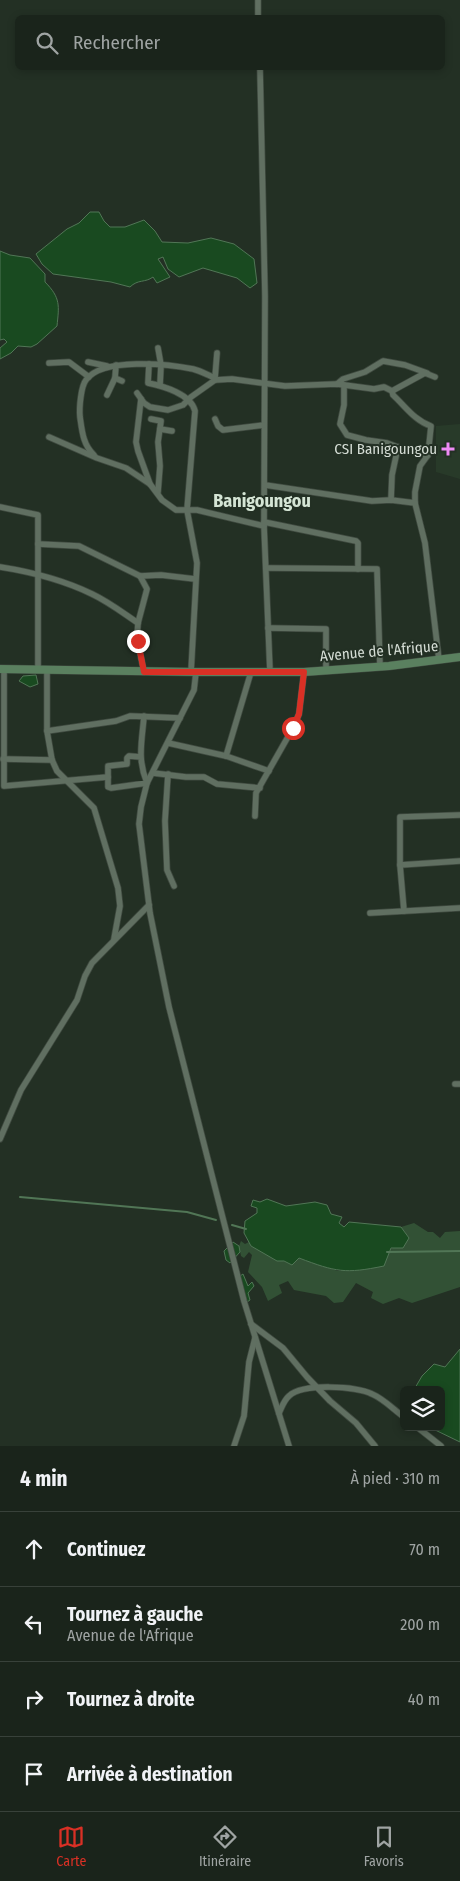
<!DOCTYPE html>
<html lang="fr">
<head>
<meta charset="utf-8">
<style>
	:root { --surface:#1a241b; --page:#232c24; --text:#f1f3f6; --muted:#9fa4a3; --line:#38413a; --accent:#d93025 }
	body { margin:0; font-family:"Fira Sans Condensed",sans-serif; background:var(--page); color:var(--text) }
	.controls { position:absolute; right:15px; bottom:15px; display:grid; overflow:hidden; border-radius:8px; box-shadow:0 2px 8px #0003 }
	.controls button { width:45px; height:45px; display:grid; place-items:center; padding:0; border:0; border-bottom:1px solid var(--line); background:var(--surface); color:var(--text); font:25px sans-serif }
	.stop { position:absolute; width:15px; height:15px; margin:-11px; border:4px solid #d93025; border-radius:50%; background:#fff }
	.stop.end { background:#d93025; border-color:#fff; box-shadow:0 1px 5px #0008 }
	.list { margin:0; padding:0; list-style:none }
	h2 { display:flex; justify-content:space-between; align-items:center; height:65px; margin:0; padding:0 20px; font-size:21px }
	h2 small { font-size:16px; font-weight:400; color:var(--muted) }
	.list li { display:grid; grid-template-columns:32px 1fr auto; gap:15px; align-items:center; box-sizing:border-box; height:75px; padding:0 20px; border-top:1px solid var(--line) }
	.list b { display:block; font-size:19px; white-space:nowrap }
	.list p { margin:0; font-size:16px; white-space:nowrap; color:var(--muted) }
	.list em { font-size:16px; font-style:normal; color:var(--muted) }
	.icon { flex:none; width:28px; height:28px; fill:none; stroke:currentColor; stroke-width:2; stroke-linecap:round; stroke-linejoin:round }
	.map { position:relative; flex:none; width:460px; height:1446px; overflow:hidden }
	.search { position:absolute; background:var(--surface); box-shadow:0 2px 8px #0003; left:15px; right:15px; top:15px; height:55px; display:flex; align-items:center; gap:12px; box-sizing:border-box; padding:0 18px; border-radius:8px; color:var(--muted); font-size:19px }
	.sheet { height:365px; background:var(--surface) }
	nav { display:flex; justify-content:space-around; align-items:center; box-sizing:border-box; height:70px; border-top:1px solid var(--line); background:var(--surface); font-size:14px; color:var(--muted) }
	nav a { display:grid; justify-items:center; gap:2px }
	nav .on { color:var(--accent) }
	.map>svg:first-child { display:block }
	.built { fill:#283a29 }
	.green { fill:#325135 }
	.water { fill:#194a20; stroke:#517656 }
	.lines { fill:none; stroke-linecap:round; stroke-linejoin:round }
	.stream { stroke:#517656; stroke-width:2 }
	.minor-casing { stroke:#404b41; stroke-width:7 }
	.secondary-casing { stroke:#404b41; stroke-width:9 }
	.minor { stroke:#606f61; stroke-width:5.5 }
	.secondary { stroke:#5a805f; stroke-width:8 }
	.route { stroke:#d93025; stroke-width:6 }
	.poi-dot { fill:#ef8bf6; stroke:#233024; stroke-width:2 }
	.labels { text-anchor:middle; stroke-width:4; stroke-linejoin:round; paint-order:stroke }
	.poi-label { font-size:15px; fill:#d5ddd5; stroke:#233024; text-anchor:end }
	.street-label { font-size:15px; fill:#d5ddd5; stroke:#233024 }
	.quarter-label { font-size:18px; font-weight:bold; fill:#d5e5d5; stroke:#233024 }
</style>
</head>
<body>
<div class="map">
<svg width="460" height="1446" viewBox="0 0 460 1446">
	<rect width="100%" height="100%" fill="#233024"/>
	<polygon class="built" points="460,424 460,479 436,472 436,426"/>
	<polygon class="green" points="414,1223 428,1232 433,1232 440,1238 445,1232 460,1231 460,1287 412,1303 399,1298 383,1304 371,1298 373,1292 356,1283 343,1302 334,1303 326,1296 294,1290 288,1281 279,1285 282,1293 268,1301 262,1287 248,1272 252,1255 249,1252 244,1258 241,1256 239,1246 241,1241 245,1244 249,1242 251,1246 292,1265 299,1258 338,1271 356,1271 409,1238 401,1227"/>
	<g class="water">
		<path d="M90 212H99L104 221 110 227H125L144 220 155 231 162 242 188 243 211 238 234 244 254 259 257 283 250 288 237 278 203 268 179 277 168 269 163 257 158 259 170 277 157 283 153 277C145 283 138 279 130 287L111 282 53 274 42 264 36 254 67 229 79 223Z"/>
		<path d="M0 251 10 255 30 258 45 274V282C61 298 59 306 57 326L37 344 31 347 18 346 11 353 0 359V348L7 342 4 339 0 340Z"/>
		<polygon points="36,675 38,684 30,687 19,681 23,676"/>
		<path d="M267 1199 286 1206 315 1202 327 1205 331 1214 342 1217 339 1223 344 1227 349 1222 401 1227 409 1238 403 1248H391L384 1266C345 1274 336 1272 299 1258L292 1265 284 1261H277L251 1246 244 1233 245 1221 257 1213V1208L251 1206 253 1200 260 1202Z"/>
		<polygon points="233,1242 239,1246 240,1252 230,1263 226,1260 224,1251"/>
		<polygon points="243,1274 248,1286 252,1282 254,1286 248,1293 250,1300 247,1302 240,1276"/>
		<polygon points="460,1349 460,1442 431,1428 441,1427 441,1390 416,1390 415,1388 422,1376 434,1364 445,1367"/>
	</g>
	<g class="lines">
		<g class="stream">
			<polyline points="20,1197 187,1212 216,1220"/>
			<polyline points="232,1225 246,1229"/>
			<polyline points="387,1252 460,1251"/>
		</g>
		<g class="minor-casing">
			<g id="minor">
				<polyline points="258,0 258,18"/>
				<polyline points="260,68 265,296 264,526 270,672"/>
				<polyline points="158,348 161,365 160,385"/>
				<polyline points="88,362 107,366"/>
				<polyline points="49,363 69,362 89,377"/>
				<path d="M149 364 148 383C163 386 191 394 195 411L187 510 197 563 191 672"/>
				<polyline points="115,378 122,381"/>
				<polyline points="215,378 217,353"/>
				<polyline points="337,384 343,379 365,372 383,361 405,365 427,373"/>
				<polyline points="344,385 344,405 340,424 347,435 366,440 387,443 411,452 428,455"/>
				<polyline points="392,391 425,373 435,377"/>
				<path d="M137 393 144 403 150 407 168 410 183 405 191 397 215 380 232 379 285 386 337 384 374 389 384 387 392 391 393 395C405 406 415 421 431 426L428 455 420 466 415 492V503L425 543 439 660"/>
				<polyline points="107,395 115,378 116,365"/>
				<polyline points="141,399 136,442 138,451 150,484"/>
				<polyline points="151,419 161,421 158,442 160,466 158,492"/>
				<polyline points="215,419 218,426 223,430 264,425"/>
				<polyline points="160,429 172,431"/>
				<polyline points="49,437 97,458 126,468 150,484 162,500 176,510 197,510 264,526"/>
				<path d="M94 455C83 445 82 431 80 417 79 408 81 386 86 380 102 357 169 364 193 369 201 371 208 375 215 378V380"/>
				<polyline points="265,485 372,501 391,500 415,503"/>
				<polyline points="391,500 392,475 398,447"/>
				<polyline points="0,507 38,515 38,670"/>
				<polyline points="264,522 356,541 358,543 358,569"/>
				<polyline points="38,544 79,546 140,576 147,589 138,623 137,638 144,672"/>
				<path d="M0 567C32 572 63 580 92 594 109 602 123 613 138 623"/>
				<polyline points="266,568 377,569 380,667"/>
				<polyline points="140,576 161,575 195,579"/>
				<polyline points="268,628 326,629 326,671"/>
				<polyline points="4,669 4,786 108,777"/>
				<polyline points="47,670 47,731 52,760 57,771 94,808 118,888 120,906 114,939"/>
				<polyline points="196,672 194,690 147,783 141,807 139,824 150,913 169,1007 244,1301 289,1446"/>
				<polyline points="47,731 116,721 130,716 180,718"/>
				<polyline points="168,743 226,756 269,771"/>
				<polyline points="226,756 251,672"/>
				<path d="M141 757 129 756 127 758V764L108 766V787L111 788 147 783C137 759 142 741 144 716"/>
				<polyline points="3,759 52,760"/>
				<polyline points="153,773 186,777 204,777 217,784 260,788"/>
				<polyline points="168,774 165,821 167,870 174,886"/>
				<polyline points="255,816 256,793 293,728 299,714 304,672"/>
				<polyline points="400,865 460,861"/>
				<polyline points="404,911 400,865 400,817 460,815"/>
				<polyline points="370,913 460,908"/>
				<polyline points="455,1084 460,1084"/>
				<polyline points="0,1139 21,1090 77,1000 85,976 92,963 149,905"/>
				<polyline points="251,1324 283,1348 307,1377 330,1401 356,1423 375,1446"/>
				<path d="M279 1413C282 1407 284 1400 289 1396 303 1383 356 1386 372 1394 384 1399 394 1410 404 1417"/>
				<polyline points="417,1427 441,1446"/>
				<polyline points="234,1446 244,1416 249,1362 255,1338"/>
			</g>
		</g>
		<g class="secondary-casing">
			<polyline id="secondary" points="0,669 196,672 304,672 389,666 460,657"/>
		</g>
		<use href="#minor" class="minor"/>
		<use href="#secondary" class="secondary"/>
	</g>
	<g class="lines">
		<polyline class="route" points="138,641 144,672 304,672 299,714 293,728"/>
	</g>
	<path class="poi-dot" d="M445.5 441.5h5v5h5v5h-5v5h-5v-5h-5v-5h5z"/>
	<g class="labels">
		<g class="poi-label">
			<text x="437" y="454">CSI Banigoungou</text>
		</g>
		<g class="street-label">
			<text transform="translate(379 651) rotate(-5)" y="5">Avenue de l'Afrique</text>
		</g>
		<g class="quarter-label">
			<text x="262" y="507">Banigoungou</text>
		</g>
	</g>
</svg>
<div class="controls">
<button><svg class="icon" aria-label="layers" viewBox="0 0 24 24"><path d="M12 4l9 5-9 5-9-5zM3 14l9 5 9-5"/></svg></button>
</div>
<div class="stop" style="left:293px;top:728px"></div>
<div class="stop end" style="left:138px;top:641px"></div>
<div class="search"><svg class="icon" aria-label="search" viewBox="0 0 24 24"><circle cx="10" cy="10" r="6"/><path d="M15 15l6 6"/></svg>Rechercher</div>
</div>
<section class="sheet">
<h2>4 min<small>À pied · 310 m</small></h2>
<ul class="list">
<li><svg class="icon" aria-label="ahead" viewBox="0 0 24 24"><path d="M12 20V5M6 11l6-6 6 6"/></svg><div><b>Continuez</b></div><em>70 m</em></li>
<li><svg class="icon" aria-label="left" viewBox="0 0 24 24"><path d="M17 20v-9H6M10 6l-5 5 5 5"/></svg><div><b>Tournez à gauche</b><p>Avenue de l'Afrique</p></div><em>200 m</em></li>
<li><svg class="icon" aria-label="right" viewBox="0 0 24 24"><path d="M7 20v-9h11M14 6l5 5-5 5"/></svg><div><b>Tournez à droite</b></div><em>40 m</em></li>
<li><svg class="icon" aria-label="arrive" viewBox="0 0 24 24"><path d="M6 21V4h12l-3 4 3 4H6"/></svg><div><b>Arrivée à destination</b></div></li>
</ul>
</section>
<nav>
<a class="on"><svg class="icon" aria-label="map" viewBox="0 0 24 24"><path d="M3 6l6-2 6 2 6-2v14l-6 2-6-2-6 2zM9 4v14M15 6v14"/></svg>Carte</a>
<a><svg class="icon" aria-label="directions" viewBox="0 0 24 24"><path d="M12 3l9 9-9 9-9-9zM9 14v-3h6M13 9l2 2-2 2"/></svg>Itinéraire</a>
<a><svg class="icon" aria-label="saved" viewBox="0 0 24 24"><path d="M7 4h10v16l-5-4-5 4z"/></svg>Favoris</a>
</nav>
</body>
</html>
